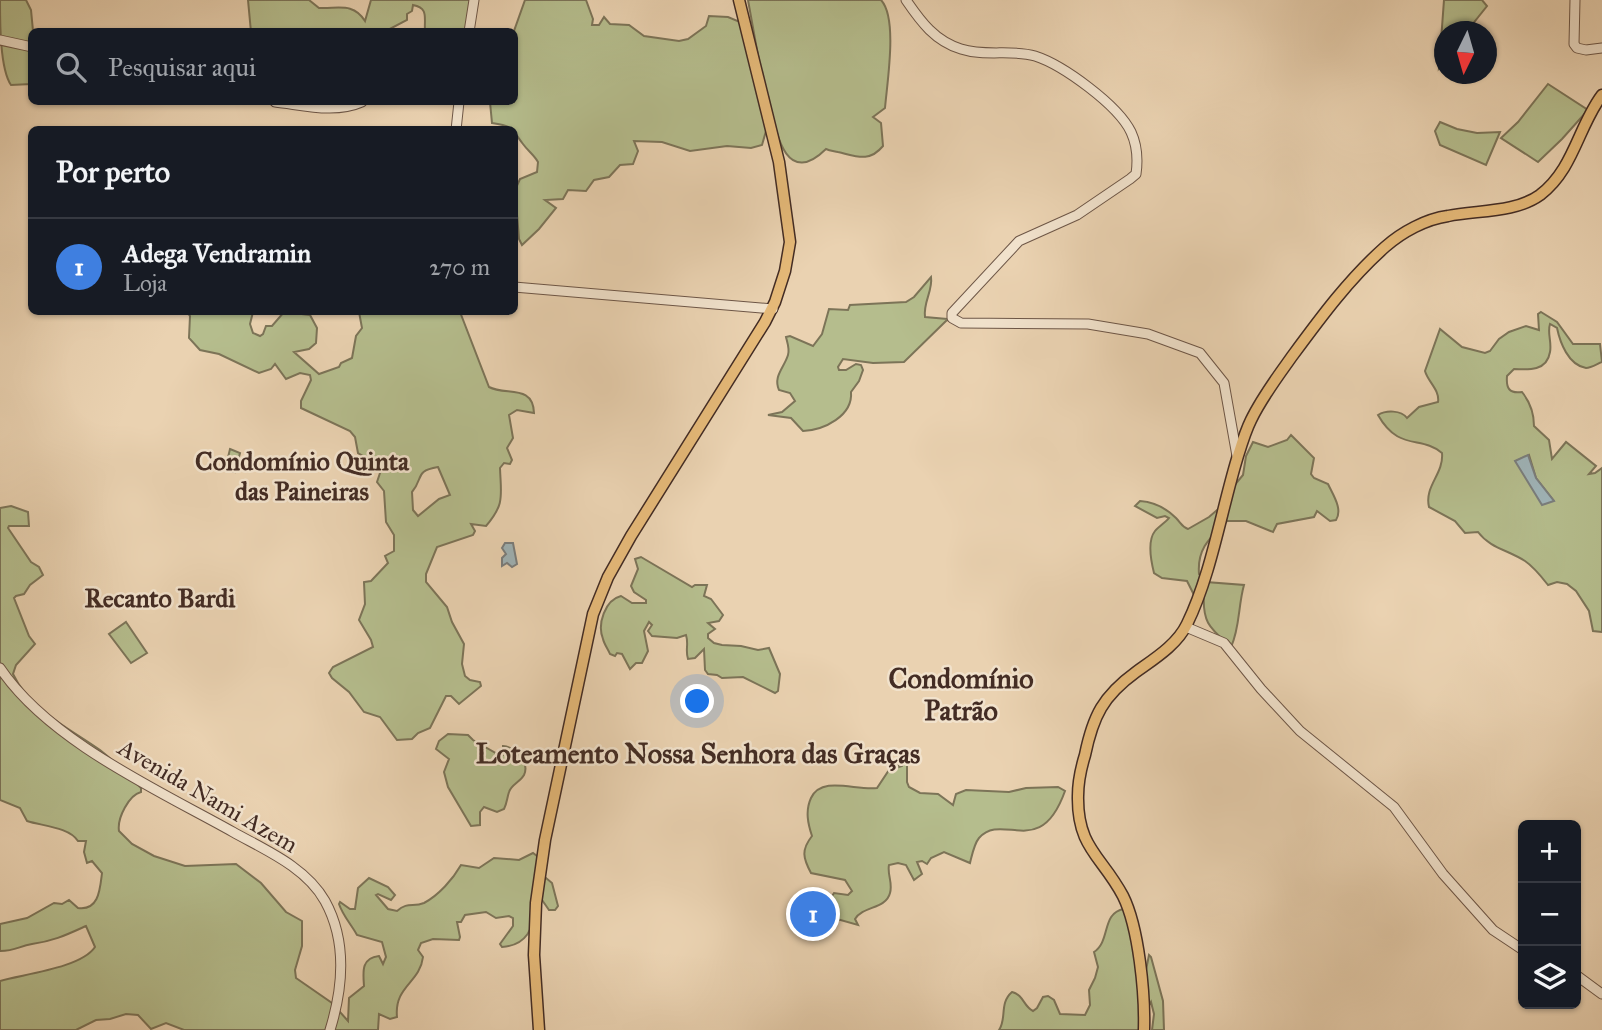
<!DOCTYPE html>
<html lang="pt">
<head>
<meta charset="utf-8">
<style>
	:root { --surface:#171b24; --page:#20242c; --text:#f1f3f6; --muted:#9ea1a6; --line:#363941; --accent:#d93025 }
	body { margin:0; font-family:"IM FELL Great Primer",serif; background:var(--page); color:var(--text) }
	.controls { position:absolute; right:21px; bottom:21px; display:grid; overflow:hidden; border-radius:10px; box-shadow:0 2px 5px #0004 }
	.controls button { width:63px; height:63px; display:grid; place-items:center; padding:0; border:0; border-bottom:2px solid var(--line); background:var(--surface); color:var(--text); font:35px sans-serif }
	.compass { position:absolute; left:1434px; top:21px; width:63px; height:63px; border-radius:50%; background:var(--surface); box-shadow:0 2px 5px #0004; rotate:185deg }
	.you { position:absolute; left:698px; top:702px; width:24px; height:24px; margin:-18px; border:5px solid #fff; border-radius:50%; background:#1a73e8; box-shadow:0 0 0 10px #1a73e833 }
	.badge { display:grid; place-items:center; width:46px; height:46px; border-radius:50%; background:var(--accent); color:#fff; font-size:23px; font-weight:700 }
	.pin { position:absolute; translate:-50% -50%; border:4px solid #fff; box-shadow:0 2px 7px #0006 }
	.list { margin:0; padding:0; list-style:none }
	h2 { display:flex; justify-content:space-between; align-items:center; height:91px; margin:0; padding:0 28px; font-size:30px }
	h2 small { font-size:23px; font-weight:400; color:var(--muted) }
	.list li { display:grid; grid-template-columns:46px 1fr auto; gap:21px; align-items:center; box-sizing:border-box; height:98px; padding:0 28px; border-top:2px solid var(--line) }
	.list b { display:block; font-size:26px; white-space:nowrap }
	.list p { margin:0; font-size:23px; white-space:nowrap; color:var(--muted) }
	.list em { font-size:23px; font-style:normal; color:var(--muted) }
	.icon { flex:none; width:38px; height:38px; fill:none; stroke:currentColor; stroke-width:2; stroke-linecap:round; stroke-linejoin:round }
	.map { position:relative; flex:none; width:1602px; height:1030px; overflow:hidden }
	.search { position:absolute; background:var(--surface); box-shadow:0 2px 5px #0004; left:28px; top:28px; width:490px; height:77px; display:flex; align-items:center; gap:18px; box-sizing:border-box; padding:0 24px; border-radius:10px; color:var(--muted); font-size:26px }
	.panel { position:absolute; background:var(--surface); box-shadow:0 2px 5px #0004; left:28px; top:126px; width:490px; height:189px; border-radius:10px }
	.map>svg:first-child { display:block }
	.green { fill:#b5bd8d; stroke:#7c7458; stroke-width:2; fill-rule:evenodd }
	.water { fill:#9fb4b8; stroke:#7a7e7d; stroke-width:2 }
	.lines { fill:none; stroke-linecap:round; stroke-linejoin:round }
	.minor-casing { stroke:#6d5647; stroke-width:11 }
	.major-casing { stroke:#432c24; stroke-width:13 }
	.minor { stroke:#f1e2cc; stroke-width:9 }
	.major { stroke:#e5b978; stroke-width:10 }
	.labels { text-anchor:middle; stroke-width:5; stroke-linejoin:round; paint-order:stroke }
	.street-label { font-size:24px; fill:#432c24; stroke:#f1e2cc }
	.neighbourhood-label { font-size:26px; font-weight:bold; fill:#432c24; stroke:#f1e2cc }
	.quarter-label { font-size:28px; font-weight:bold; fill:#432c24; stroke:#f1e2cc }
</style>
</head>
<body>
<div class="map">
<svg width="1602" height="1030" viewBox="0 0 1602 1030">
	<rect width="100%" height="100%" fill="#ead2b1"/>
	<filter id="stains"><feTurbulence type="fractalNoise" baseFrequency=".00286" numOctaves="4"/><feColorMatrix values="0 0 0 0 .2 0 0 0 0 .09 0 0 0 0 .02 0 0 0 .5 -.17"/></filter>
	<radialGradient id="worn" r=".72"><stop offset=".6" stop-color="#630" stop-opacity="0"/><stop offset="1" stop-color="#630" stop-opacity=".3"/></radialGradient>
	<g class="green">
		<path d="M0 0H26L31 10 33 31 32 32 31 84 11 85C0 69 0 23 0 0Z"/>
		<path d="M248 0H309L319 8C338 9 353 2 365 21L371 0H475L465 31H425C424 18 429 8 413 5L412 11 407 14V20L386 31 251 32Z"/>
		<path d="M525 0H586L593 19 592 25H599L604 17 610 24 629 25 644 36 679 41 688 39 706 26 709 16 728 17 740 22 759 61 748 0H881C898 18 887 83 885 108L873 117 881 123 883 146C869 163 856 156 838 152 834 151 830 151 826 149 783 191 775 125 768 96L766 131 762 145 751 148 727 146 690 151 662 142 634 141 638 151 633 164 620 165 609 177 594 180 586 191 568 190 563 199 545 200 556 208 539 229 522 245 519 239 515 190 520 179 537 172 538 162C534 155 528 151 523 144 511 128 513 126 492 123L490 102H514V31Z"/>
		<polygon points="1444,0 1482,0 1487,6 1467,31 1444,32 1444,61 1439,68"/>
		<polygon points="1548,84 1588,110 1562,139 1538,162 1501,138 1518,122"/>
		<polygon points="1440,122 1457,129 1477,133 1500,132 1486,165 1440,145 1435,131"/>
		<path d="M931 277C933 291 923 302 925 317L948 319 904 362 873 363 843 359 838 367 839 370H846L856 364 861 365 863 370 859 381 851 392C853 416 824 430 803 431L791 418 768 415 782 412 795 401 790 393 779 390C773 376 784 368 788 355 790 349 787 342 786 337L790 336 813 346 822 334 829 309 848 310 850 305 906 302 914 297Z"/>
		<path d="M187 312H253L250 324 253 333 260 336 263 334 266 326H272L284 312 310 315 317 328 316 343 309 349 294 352 319 374 339 367 341 363 352 358 356 336 362 328 359 312H460L489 387C506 396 533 384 534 413L517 410 509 415 513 438 507 448 512 460 510 464 504 463 500 468C501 496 505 504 486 526L471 524 475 531 473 535 437 547 426 574V582L447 607 452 622 464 644 462 664 465 676 470 680 480 682 481 686 459 704 451 696H446L430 728 418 733 412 739 397 740 380 717 364 712 349 692 332 678 329 673 333 667 373 647 371 640 359 620 365 604 364 582 371 581 388 563 385 556 394 551V535L386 522 384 491 377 482 380 473 377 468 378 465 358 453 355 437 350 431 301 408V401L311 380 310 375 300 373 286 379 275 364 271 369 259 373 219 354 200 350 189 338 190 316ZM438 467 450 495 439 499 418 516 413 510 412 492C424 478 414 471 438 467Z"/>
		<path d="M1541 312 1557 322 1573 344H1600L1602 362C1597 364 1591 368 1586 368 1568 365 1560 342 1557 328L1550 324C1547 333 1552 342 1550 352 1547 371 1529 370 1514 369L1507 376C1506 388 1509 394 1522 392 1530 402 1534 412 1534 426L1549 440 1552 459 1566 442 1596 466 1589 474 1595 473 1602 468V632L1593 631 1589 611 1576 591 1567 584 1557 582 1548 585C1541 576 1534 567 1525 561 1508 550 1490 548 1478 532L1465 533 1455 521 1429 507C1424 486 1444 474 1442 453 1421 435 1399 452 1378 415 1386 410 1401 410 1407 418L1419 407 1438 402C1440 390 1428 382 1425 371L1440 329 1462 347 1485 353 1490 351 1499 339 1509 332 1526 326 1539 330 1538 314ZM1529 455 1536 478 1554 501 1516 461Z"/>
		<path d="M1291 435 1314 458 1311 474 1314 478 1328 484C1333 495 1343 509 1336 520L1330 521 1317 511 1314 517 1277 524 1273 532 1246 521H1227C1210 538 1197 548 1199 574L1206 582 1244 585C1238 606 1240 628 1231 647 1210 628 1202 623 1204 593L1196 599 1187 581 1162 578 1154 573C1151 561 1147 541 1155 531 1159 526 1165 523 1169 518L1165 516 1157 518 1135 506 1140 501C1154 502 1166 508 1176 518 1181 523 1182 527 1188 529L1209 517 1223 505 1228 493 1243 475 1246 456 1253 442 1268 447 1287 440Z"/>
		<polygon points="230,449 240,453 235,472 225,470"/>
		<path d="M11 506 28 512 29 526H9L8 528 31 562 39 567 43 575 30 585 24 594 16 596 14 598 29 636 35 644 16 665 13 674C30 710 69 728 100 750 114 761 129 775 141 788V792C129 795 117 818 119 831L132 844 154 856 185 866 236 864 261 883 286 912 302 921V946L295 970 296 978 332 1003 348 1021 349 998 364 986C363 972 361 958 379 956L383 964 386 957 382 942 357 935C351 924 343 916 339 904L340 902 350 909H355L358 888 369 878 388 887 395 895 391 900 378 894 376 895 388 909 397 911C408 901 413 908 424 903 439 895 453 879 461 865L479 868 494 858 519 860 533 853 537 856 540 873 552 883 558 906 555 910H549L540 897C533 922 532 945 502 947L500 944 513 926V918L509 916 496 918 486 912 465 915 461 922H457L460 937 459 940 433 939 421 943 418 950 423 957C420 983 394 986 397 1017L390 1019 379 1014 378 1030H184L166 1023 151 1029 138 1015 126 1014 110 1019 96 1020 76 1030H0V981C24 974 81 968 95 947L86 926C66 935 54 941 32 944 19 946 16 951 0 951V924L27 918 54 903 62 904 69 900 78 908C99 911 100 889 102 873L92 861 87 863 84 852 86 841H78C69 827 42 826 27 821L20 808 0 800V508Z"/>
		<path d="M641 557 692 587 695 585H707L704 596 711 599 723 615 719 621 708 623 715 629 708 634V638L714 643 722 645 741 646 758 650 769 648 780 674 778 691 775 693 743 677 722 678 717 675 708 674 705 670 704 649 695 658 688 659C685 650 689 644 686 635L677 638 652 636 648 631 652 625 649 622 644 631 648 651 642 663H636L630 669 622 654 617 653 615 656 610 654C608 649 604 644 603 639 597 624 605 600 621 596L632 603H646V600L634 592 631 586 638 569 635 559Z"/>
		<polygon points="126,622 147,653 131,663 109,634"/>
		<path d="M448 734 468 735 473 740 501 756 503 755V746C515 747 530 762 524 775 520 782 511 785 509 792 507 798 507 803 504 809L497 812 484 807 480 812V825L471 826 448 787 444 772 449 759 436 749 439 741Z"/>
		<path d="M907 750V782L909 787 920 793 938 794 953 805 956 794 966 790 1009 792 1026 788 1058 787 1065 791C1040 861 1003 811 979 838 974 844 972 855 970 863L944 852 931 858 927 864 922 861 917 862 922 874 914 880 906 865 898 863 889 865C887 874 893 883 890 893 886 909 863 906 855 919L858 925 812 912 827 904 834 893 848 895 852 891 845 880 811 873C803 858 801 850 812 836 808 824 805 811 811 798 822 775 856 791 877 788L893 764 898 763 899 767 902 766Z"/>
		<path d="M1124 909 1146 970 1149 955 1151 957 1163 1001 1164 1030H1152L1154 1014 1151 1002 1147 1009V1030H999C1007 1019 999 1003 1012 992 1024 995 1023 1006 1033 1011L1037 1008 1043 997 1048 996 1054 1000 1060 1014 1085 1015 1090 1005 1089 990 1095 978 1098 967 1094 952C1111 941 1101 913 1124 909Z"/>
	</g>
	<g class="water">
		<polygon points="1528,455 1536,478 1554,501 1542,505 1515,461"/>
		<polygon points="505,543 513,543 517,564 512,567 507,563 502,566 502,558 506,554 502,548"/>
	</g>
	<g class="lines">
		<g class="minor-casing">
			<g id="minor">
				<path d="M906 0C921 22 935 41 961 49 985 57 1012 49 1035 56 1063 65 1118 105 1131 132 1137 145 1138 160 1136 174L1130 179 1077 215 1019 241 952 313V318L961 323 1088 324 1148 334 1200 353 1224 383 1237 456"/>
				<polyline points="1575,0 1574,44 1577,48 1586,50 1602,48"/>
				<polyline points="469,32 474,0"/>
				<polyline points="0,40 32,47"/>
				<path d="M275 102C303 105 335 114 362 102"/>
				<polyline points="456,130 459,102"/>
				<polyline points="514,287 773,309"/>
				<polyline points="1186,627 1224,643 1261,689 1300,731 1394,807 1443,874 1493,930 1523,950"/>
				<path d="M0 668C49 741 158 790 233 832 265 850 306 867 325 901 347 941 343 988 330 1030"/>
				<polyline points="1576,975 1602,994"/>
			</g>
		</g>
		<g class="major-casing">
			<g id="major">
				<polyline points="539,1030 534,955 536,903 545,840 593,614 608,577 631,536 765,322 775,302 785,271 790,242 779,162 739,0"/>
				<path d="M1144 1030C1145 994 1139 928 1123 896 1102 856 1077 848 1078 796 1078 782 1081 768 1085 755 1093 716 1103 696 1136 672 1154 659 1177 645 1187 624 1211 575 1221 512 1237 459 1241 446 1245 432 1251 420 1262 397 1278 376 1293 355 1321 317 1349 279 1385 247 1402 232 1426 219 1448 216 1477 210 1515 213 1540 195 1574 169 1578 127 1602 95"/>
			</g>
		</g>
		<use href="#minor" class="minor"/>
		<use href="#major" class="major"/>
	</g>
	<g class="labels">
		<g class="street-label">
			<text transform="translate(208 796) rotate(30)" y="8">Avenida Nami Azem</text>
		</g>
		<g class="neighbourhood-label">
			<text x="302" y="470">Condomínio Quinta<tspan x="302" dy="30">das Paineiras</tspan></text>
			<text x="160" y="607">Recanto Bardi</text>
		</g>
		<g class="quarter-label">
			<text x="961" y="688">Condomínio<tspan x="961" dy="32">Patrão</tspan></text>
			<text x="698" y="763">Loteamento Nossa Senhora das Graças</text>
		</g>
	</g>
	<rect width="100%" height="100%" filter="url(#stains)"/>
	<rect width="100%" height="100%" fill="url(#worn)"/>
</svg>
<div class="controls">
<button>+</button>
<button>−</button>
<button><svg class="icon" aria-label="layers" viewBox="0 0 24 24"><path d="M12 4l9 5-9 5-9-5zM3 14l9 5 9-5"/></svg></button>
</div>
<svg class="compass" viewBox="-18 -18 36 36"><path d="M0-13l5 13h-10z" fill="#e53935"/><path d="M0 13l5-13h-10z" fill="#9ea1a6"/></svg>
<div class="you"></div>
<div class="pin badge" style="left:813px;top:914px;background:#3f7fe0">1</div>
<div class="search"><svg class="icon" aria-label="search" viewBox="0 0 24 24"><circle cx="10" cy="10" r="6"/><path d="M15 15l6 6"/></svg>Pesquisar aqui</div>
<section class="panel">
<h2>Por perto<small></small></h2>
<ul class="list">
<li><span class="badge" style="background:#3f7fe0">1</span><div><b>Adega Vendramin</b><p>Loja</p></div><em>270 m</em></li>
</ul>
</section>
</div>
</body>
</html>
